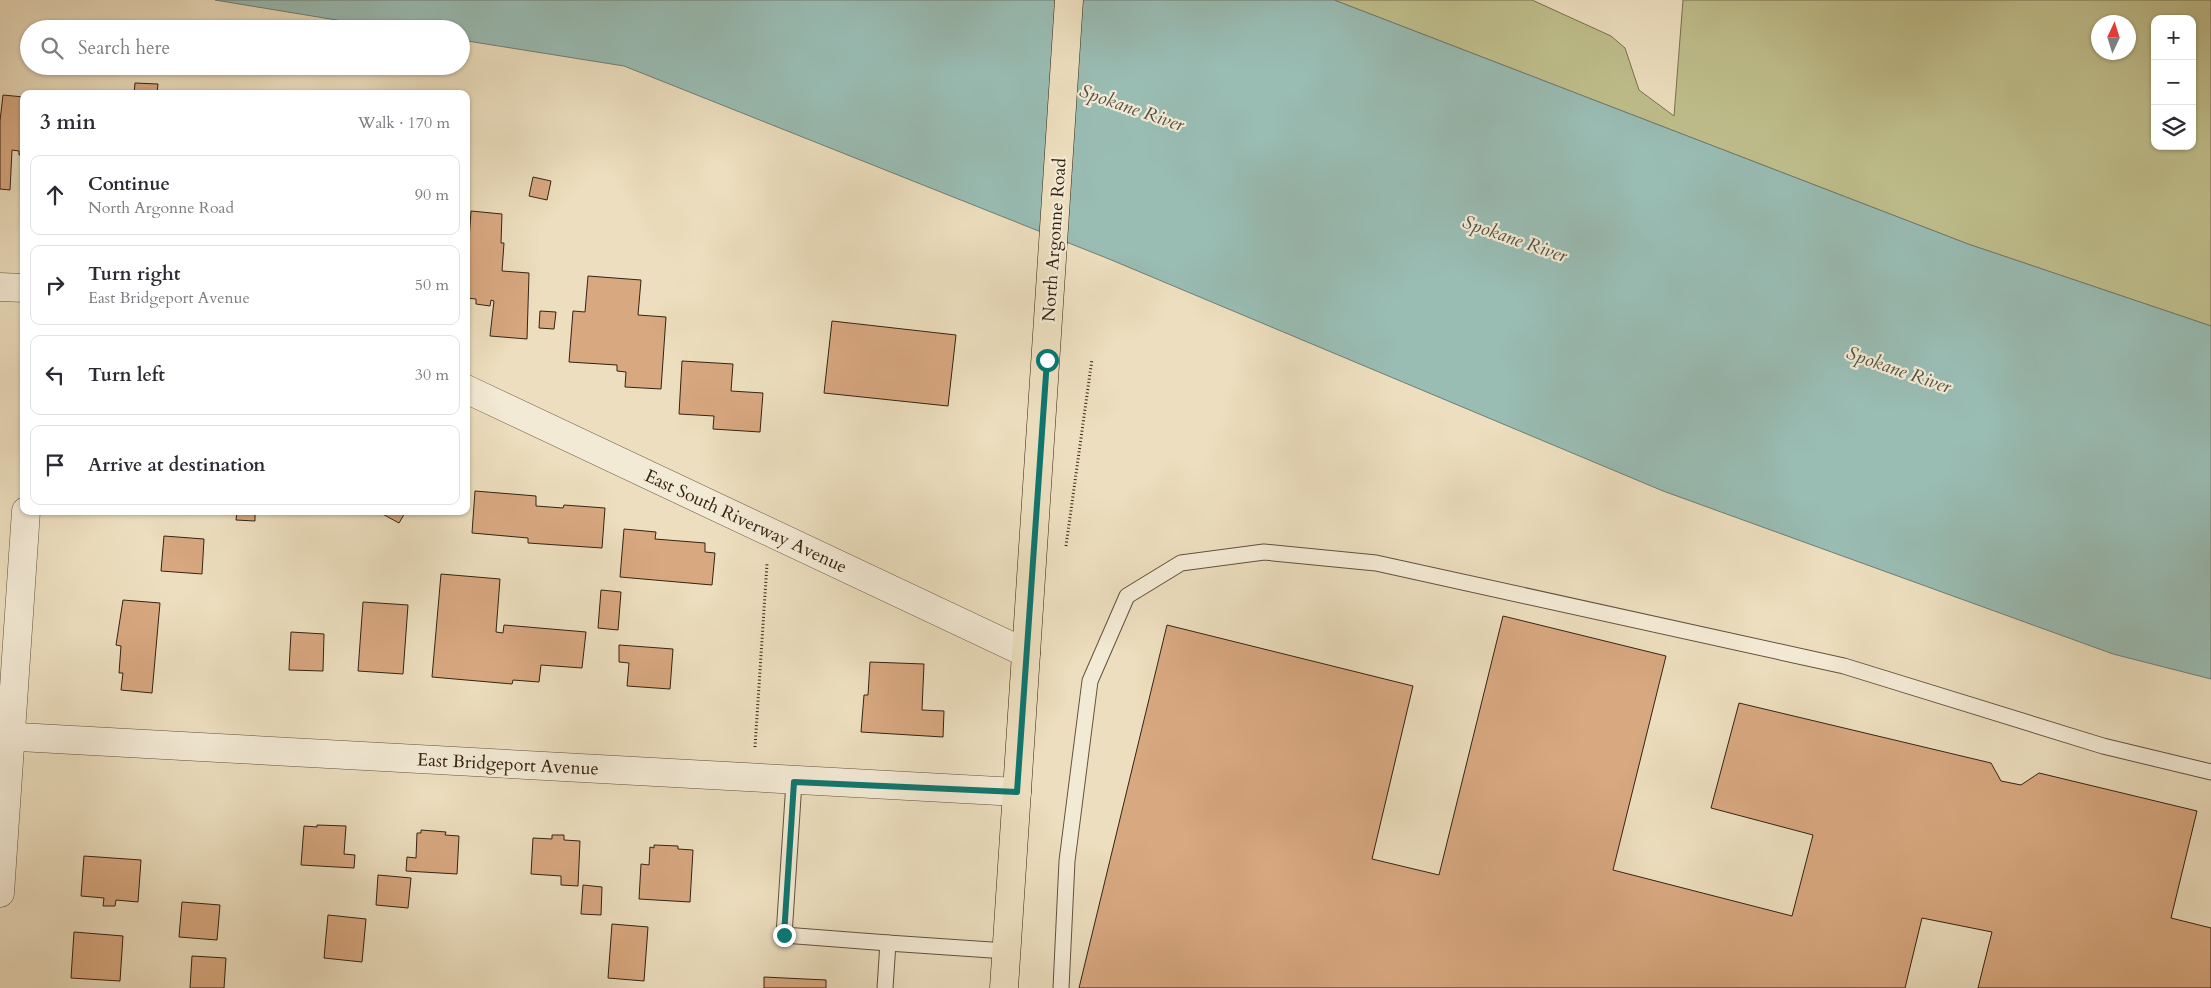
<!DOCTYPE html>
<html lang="en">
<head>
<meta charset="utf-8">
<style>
	:root { --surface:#fff; --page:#f2f2f3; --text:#2b2b33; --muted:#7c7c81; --line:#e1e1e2 }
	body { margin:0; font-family:Cardo,serif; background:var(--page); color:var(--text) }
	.controls { position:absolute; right:15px; top:15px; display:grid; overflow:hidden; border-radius:10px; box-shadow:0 1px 4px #0004 }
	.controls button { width:45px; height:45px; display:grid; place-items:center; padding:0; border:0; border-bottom:1px solid var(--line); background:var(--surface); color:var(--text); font:25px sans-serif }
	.compass { position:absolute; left:2091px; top:15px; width:45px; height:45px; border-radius:50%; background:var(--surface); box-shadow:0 1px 4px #0004; rotate:4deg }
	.stop { position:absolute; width:15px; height:15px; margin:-11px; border:4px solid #0f766e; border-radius:50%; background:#fff }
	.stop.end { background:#0f766e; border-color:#fff; box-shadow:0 1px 5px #0008 }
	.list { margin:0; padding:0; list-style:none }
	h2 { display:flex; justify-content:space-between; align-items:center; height:65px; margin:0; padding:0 20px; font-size:21px }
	h2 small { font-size:16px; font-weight:400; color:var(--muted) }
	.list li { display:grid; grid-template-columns:32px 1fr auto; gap:15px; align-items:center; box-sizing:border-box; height:80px; margin:0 10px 10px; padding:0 10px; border:1px solid var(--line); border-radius:10px }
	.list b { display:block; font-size:19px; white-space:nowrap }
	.list p { margin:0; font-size:16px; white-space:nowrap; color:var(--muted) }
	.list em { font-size:16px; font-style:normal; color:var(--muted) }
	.icon { flex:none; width:28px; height:28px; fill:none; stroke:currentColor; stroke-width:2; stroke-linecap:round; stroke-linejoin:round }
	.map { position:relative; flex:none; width:2211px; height:988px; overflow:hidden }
	.search { position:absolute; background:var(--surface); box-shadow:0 1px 4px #0004; left:20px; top:20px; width:450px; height:55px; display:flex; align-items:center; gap:12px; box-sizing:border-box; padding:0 18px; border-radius:28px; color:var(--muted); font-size:19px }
	.panel { position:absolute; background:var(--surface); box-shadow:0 1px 4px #0004; left:20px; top:90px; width:450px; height:425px; border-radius:10px }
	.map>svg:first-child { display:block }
	.green { fill:#bfbf8c; stroke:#7a704f; fill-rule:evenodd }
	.water { fill:#99bcb3; stroke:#717e73 }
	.building { fill:#d8a880; stroke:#352212 }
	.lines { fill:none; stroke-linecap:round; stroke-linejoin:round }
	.lane-casing { stroke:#63513d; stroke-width:17 }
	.street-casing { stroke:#63513d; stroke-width:29 }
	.primary-casing { stroke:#352212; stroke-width:29 }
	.path { stroke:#352212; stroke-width:3; stroke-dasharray:1 2.5; stroke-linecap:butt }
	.lane { stroke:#f3ead5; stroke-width:15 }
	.street { stroke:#f3ead5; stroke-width:28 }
	.primary { stroke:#ecdebe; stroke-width:28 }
	.route { stroke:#0f766e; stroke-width:6 }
	.labels { text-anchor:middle; stroke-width:4.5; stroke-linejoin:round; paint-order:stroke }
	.street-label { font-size:18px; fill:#352212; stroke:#f3ead5 }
	.water-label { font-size:19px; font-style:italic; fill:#535042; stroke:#f3ead5 }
</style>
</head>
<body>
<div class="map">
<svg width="2211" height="988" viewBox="0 0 2211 988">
	<rect width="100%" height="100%" fill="#ecdebe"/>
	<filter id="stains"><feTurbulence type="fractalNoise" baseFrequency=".004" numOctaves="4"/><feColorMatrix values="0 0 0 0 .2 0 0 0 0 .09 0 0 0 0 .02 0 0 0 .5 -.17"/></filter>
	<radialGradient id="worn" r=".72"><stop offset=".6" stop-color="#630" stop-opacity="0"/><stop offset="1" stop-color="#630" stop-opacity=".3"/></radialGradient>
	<path class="green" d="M1334 0H1532L1611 36 1625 48 1639 90 1674 116 1683 0H2211V326L1968 244ZM2155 19H2192V146H2155ZM2098 22H2128V52H2098Z"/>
	<polygon class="water" points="215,0 1334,0 1968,244 2211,326 2211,679 2113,654 1663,491 1109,259 624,66 461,40 461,29 391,29"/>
	<g class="building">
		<polygon points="135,83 158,84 157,94 134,94"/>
		<polygon points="3,95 24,97 24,155 19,155 19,151 12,150 10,190 0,189 0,121"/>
		<polygon points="533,177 551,181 547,200 529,196"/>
		<polygon points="471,211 502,214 501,243 504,243 502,271 529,273 527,339 490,336 494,301 491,300 490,306 476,304 476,299 466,298 466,240 469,240"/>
		<polygon points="588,276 641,280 638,315 666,317 661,389 625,387 626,372 617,371 617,365 569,362 573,311 585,312"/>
		<polygon points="540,311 556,312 554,329 539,328"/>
		<polygon points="832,321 956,335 948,406 824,393"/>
		<polygon points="682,361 733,364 731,391 763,393 760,432 713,429 714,416 679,414"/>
		<polygon points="475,491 536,496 536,506 563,508 564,505 605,508 602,548 528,543 528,538 472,533"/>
		<polygon points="237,511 255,511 255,521 236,520"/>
		<polygon points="377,511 406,511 399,523"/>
		<polygon points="624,529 656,532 655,539 705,543 705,552 715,553 712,585 620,577"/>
		<polygon points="164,536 204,539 202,574 161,571"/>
		<polygon points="441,574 500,579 496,632 503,633 504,625 586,632 582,668 541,665 539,682 513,680 512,684 432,677"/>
		<polygon points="601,590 621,592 618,630 598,628"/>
		<polygon points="123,600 160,603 152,693 121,690 123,673 119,673 121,646 116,645"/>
		<polygon points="363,602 408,605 403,674 358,671"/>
		<polygon points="1503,616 1666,656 1613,870 1792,916 1813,835 1711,808 1739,703 1991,763 2001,781 2021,785 2039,773 2197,811 2171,918 2211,928 2211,988 1978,988 1992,932 1922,918 1905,988 1079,988 1167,625 1413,686 1372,859 1439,875"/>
		<polygon points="291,632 324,634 323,671 289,670"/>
		<polygon points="619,645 673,649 670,689 627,686 629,663 619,662"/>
		<polygon points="870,662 924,664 922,710 944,711 943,737 861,732 864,695 868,695"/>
		<polygon points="317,825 346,826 344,854 355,855 354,868 301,865 304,826 317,827"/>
		<polygon points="421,830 446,832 445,835 459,836 457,874 406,871 407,857 416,858 417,833 421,833"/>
		<polygon points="552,835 564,835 564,840 580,841 578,886 561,885 561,876 531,874 533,838 552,839"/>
		<polygon points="654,845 678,846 678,849 693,850 690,902 639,899 641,864 649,865 650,847 654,848"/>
		<polygon points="84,856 141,860 138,902 116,900 115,906 103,906 104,898 81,896"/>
		<polygon points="378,875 411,878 408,908 376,905"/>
		<polygon points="583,885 602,887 601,915 581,914"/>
		<polygon points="182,902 220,905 217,940 179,937"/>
		<polygon points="328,915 366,919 362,962 324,958"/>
		<polygon points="612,924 648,927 644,981 608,978"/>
		<polygon points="74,932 123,936 120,981 71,978"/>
		<polygon points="192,956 226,958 224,988 190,988"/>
		<polygon points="764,977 826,980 826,988 764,988"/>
	</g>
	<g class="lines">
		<g class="lane-casing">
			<g id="lane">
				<polyline points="794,782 784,935 888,943 885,988"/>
				<polyline points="888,943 1006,951"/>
				<polyline points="1061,988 1067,861 1090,681 1127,596 1181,563 1264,552 1376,563 1844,666 2103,746 2211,772"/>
			</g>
		</g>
		<g class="street-casing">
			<g id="street">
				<polyline points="0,287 24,288"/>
				<polyline points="466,389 1026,653"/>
				<polyline points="0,736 1017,792"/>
				<polyline points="0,893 26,511"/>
			</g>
		</g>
		<g class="primary-casing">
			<polyline id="primary" points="1004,988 1069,0"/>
		</g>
		<g class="path">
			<polyline points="1066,546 1092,359"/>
			<polyline points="755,747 767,564"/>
		</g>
		<use href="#lane" class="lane"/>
		<use href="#street" class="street"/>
		<use href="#primary" class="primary"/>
	</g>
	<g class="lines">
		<polyline class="route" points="784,935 794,782 1017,792 1047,360"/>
	</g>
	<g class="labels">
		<g class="street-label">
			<text transform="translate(1054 240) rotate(-86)" y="6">North Argonne Road</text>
			<text transform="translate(746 521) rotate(25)" y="6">East South Riverway Avenue</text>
			<text transform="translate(508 764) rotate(3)" y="6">East Bridgeport Avenue</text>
		</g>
		<g class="water-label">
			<text transform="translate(1132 107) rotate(19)" y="7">Spokane River</text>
			<text transform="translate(1515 238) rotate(19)" y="7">Spokane River</text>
			<text transform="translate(1899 369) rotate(19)" y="7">Spokane River</text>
		</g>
	</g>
	<rect width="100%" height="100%" filter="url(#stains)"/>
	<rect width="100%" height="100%" fill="url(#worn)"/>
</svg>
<div class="controls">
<button>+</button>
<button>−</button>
<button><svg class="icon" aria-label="layers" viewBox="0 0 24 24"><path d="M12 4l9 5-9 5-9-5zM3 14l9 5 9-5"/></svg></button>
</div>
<svg class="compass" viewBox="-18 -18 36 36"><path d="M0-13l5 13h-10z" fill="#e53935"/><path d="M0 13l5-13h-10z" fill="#7c7c81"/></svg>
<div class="stop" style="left:1047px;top:360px"></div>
<div class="stop end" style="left:784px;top:935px"></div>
<div class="search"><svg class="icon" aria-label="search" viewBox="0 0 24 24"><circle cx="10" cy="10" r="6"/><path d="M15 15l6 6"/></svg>Search here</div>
<section class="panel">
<h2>3 min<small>Walk · 170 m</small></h2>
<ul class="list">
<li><svg class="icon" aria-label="ahead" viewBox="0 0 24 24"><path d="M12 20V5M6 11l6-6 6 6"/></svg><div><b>Continue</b><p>North Argonne Road</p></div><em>90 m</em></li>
<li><svg class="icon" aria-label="right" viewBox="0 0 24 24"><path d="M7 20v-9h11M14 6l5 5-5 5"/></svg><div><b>Turn right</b><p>East Bridgeport Avenue</p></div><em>50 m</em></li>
<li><svg class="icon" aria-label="left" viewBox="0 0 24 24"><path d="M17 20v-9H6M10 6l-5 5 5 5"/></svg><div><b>Turn left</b></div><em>30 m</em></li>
<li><svg class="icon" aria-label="arrive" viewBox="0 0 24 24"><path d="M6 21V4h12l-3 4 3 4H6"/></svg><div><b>Arrive at destination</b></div></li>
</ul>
</section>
</div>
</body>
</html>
